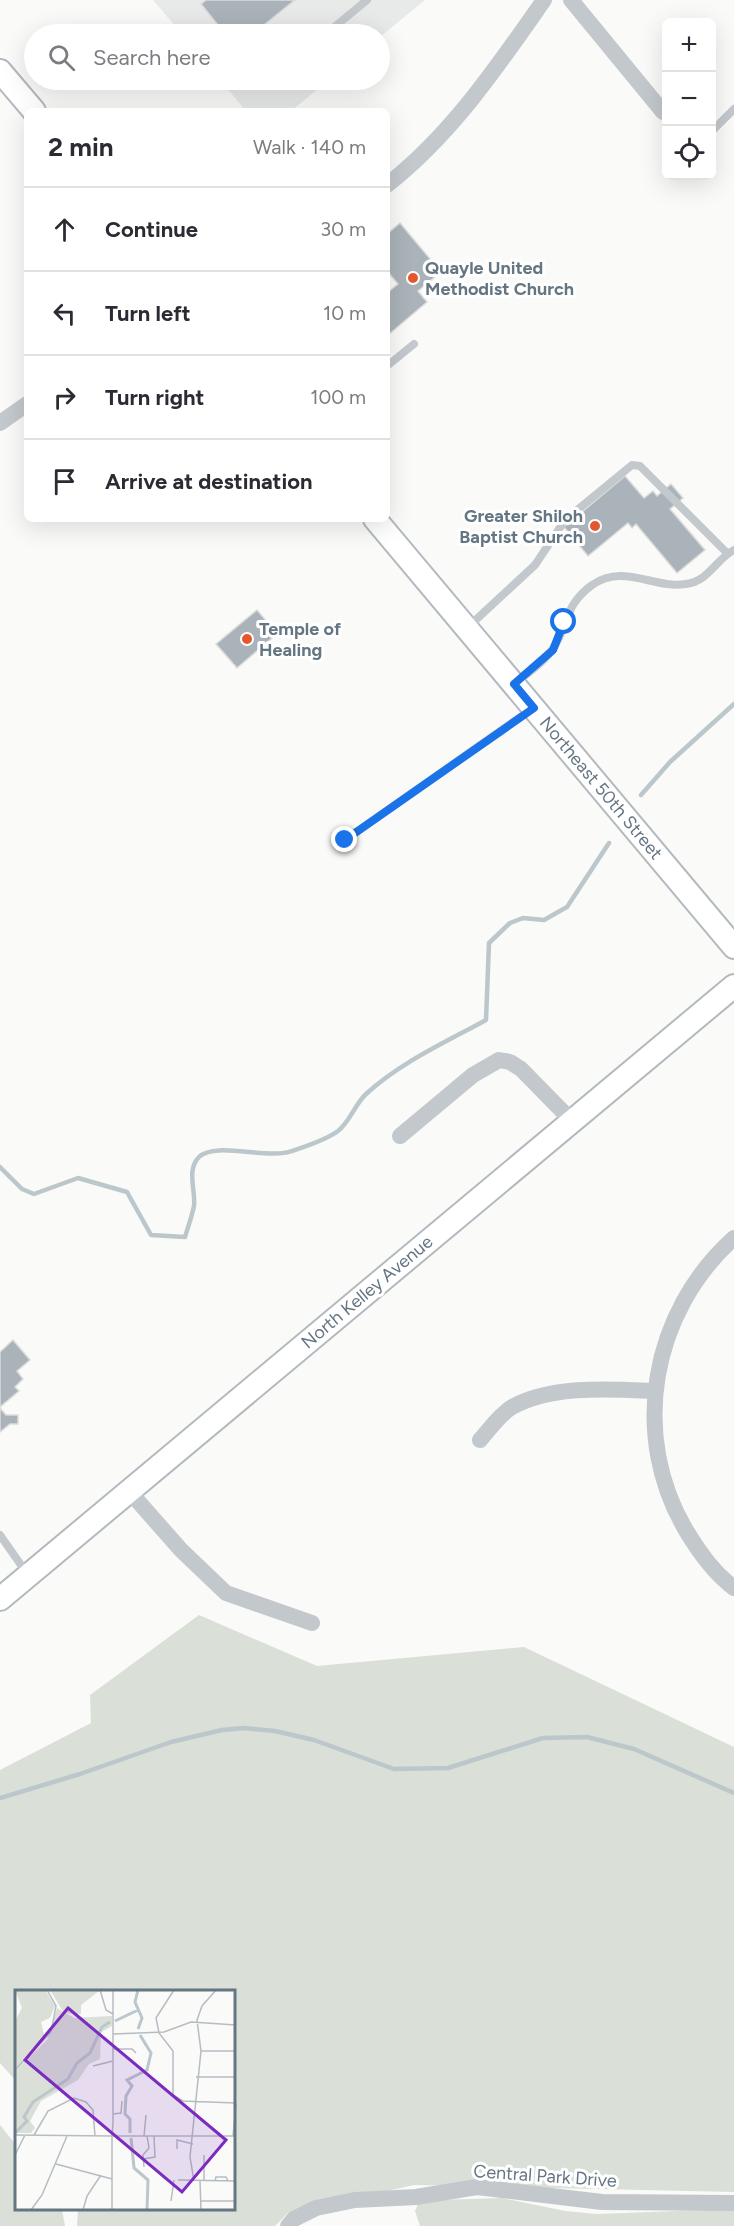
<!DOCTYPE html>
<html lang="en">
<head>
<meta charset="utf-8">
<style>
	:root { --surface:#fff; --page:#f7f7f7; --text:#2b2b33; --muted:#7c7c81; --line:#e1e1e2 }
	body { margin:0; font-family:Figtree,sans-serif; background:var(--page); color:var(--text) }
	.controls { position:absolute; right:18px; top:18px; display:grid; overflow:hidden; border-radius:9px; box-shadow:0 6px 24px #0002 }
	.controls button { width:54px; height:54px; display:grid; place-items:center; padding:0; border:0; border-bottom:2px solid var(--line); background:var(--surface); color:var(--text); font:30px sans-serif }
	.stop { position:absolute; width:18px; height:18px; margin:-14px; border:4px solid #1a73e8; border-radius:50%; background:#fff }
	.stop.end { background:#1a73e8; border-color:#fff; box-shadow:0 2px 6px #0008 }
	.list { margin:0; padding:0; list-style:none }
	h2 { display:flex; justify-content:space-between; align-items:center; height:78px; margin:0; padding:0 24px; font-size:26px }
	h2 small { font-size:20px; font-weight:400; color:var(--muted) }
	.list li { display:grid; grid-template-columns:39px 1fr auto; gap:18px; align-items:center; box-sizing:border-box; height:84px; padding:0 24px; border-top:2px solid var(--line) }
	.list b { display:block; font-size:22px; white-space:nowrap }
	.list em { font-size:20px; font-style:normal; color:var(--muted) }
	.icon { flex:none; width:33px; height:33px; fill:none; stroke:currentColor; stroke-width:2; stroke-linecap:round; stroke-linejoin:round }
	.map { position:relative; flex:none; width:734px; height:2226px; overflow:hidden }
	.search { position:absolute; background:var(--surface); box-shadow:0 6px 24px #0002; left:24px; top:24px; width:366px; height:66px; display:flex; align-items:center; gap:15px; box-sizing:border-box; padding:0 21px; border-radius:33px; color:var(--muted); font-size:22px }
	.panel { position:absolute; background:var(--surface); box-shadow:0 6px 24px #0002; left:24px; top:108px; width:366px; height:414px; border-radius:9px }
	.map>svg:first-child { display:block }
	.built { fill:#e8e9e9 }
	.green { fill:#dadfd7 }
	.lines { fill:none; stroke-linecap:round; stroke-linejoin:round }
	.stream { stroke:#bbc7cb; stroke-width:4.5 }
	.building { fill:#aab3b9; stroke:#dcdcda; stroke-width:1.5 }
	.secondary-casing { stroke:#b3babf; stroke-width:26 }
	.lane { stroke:#c3c8cc; stroke-width:8 }
	.street { stroke:#c3c8cc; stroke-width:16 }
	.secondary { stroke:#fff; stroke-width:22 }
	.route { stroke:#1a73e8; stroke-width:8 }
	.poi-dot { fill:#e4572e; stroke:#fff; stroke-width:2 }
	.labels { text-anchor:middle; stroke-width:6; stroke-linejoin:round; paint-order:stroke }
	.poi-label { font-size:18px; font-weight:bold; fill:#657683; stroke:#fff; text-anchor:start }
	.street-label { font-size:18px; fill:#657683; stroke:#fff }
	.inset-river { fill:none; stroke:#bbc7cb; stroke-width:3 }
	.inset-road { fill:none; stroke:#b5bdc2; stroke-width:1.5 }
	.view { fill:#7b2cbf; fill-opacity:0.15; stroke:#7b2cbf; stroke-width:3 }
	.inset-edge { fill:none; stroke:#657683; stroke-width:3 }
</style>
</head>
<body>
<div class="map">
<svg width="734" height="2226" viewBox="0 0 734 2226">
	<rect width="100%" height="100%" fill="#fafaf8"/>
	<g class="built">
		<polygon points="153,0 425,0 380,37 380,34 182,34"/>
		<polygon points="220,80 329,80 291,111 246,111"/>
	</g>
	<g class="green">
		<polygon points="199,1615 317,1666 524,1647 734,1747 734,2192 414,2185 288,2213 275,2226 77,2226 78,2210 234,2210 234,1992 16,1992 16,2081 0,2063 0,1770 91,1723 90,1695"/>
		<polygon points="0,2125 16,2145 16,2210 62,2210 65,2226 0,2226"/>
		<polygon points="502,2198 565,2211 596,2214 734,2209 734,2226 420,2226 415,2211 418,2204 438,2200"/>
	</g>
	<g class="lines">
		<g class="stream">
			<polyline points="641,795 670,762 734,704"/>
			<path d="M0 1167 22 1189 34 1194 78 1178 127 1192 151 1235 185 1237C188 1227 192 1216 194 1206 196 1191 186 1170 199 1157 215 1141 268 1160 292 1151 307 1146 326 1140 338 1131 350 1122 355 1104 366 1094 401 1062 446 1042 486 1020L489 943 510 923 523 918 544 920 567 907 609 843"/>
			<polyline points="0,1798 80,1774 171,1742 222,1730 244,1728 275,1731 314,1740 394,1769 448,1768 543,1738 587,1737 634,1749 734,1793"/>
		</g>
	</g>
	<g class="building">
		<polygon points="206,0 295,0 253,34 232,34 225,26 221,29 201,4"/>
		<polygon points="400,223 441,272 418,291 427,302 388,335 387,293 398,284 387,271 387,234"/>
		<polygon points="625,476 644,498 653,491 657,496 671,484 683,498 670,509 705,550 677,573 636,524 632,528 628,523 588,556 564,527"/>
		<polygon points="257,610 277,634 237,668 216,644"/>
		<polygon points="13,1340 30,1360 17,1371 23,1379 15,1387 19,1391 0,1407 0,1352"/>
		<polygon points="0,1408 6,1415 18,1415 18,1424 10,1424 0,1432"/>
	</g>
	<g class="lines">
		<g class="secondary-casing">
			<g id="secondary">
				<polyline points="0,71 34,111"/>
				<polyline points="375,519 734,947"/>
				<polyline points="0,1599 734,986"/>
			</g>
		</g>
		<g class="lane">
			<polyline points="326,34 367,0"/>
			<polyline points="712,131 734,109"/>
			<polyline points="387,366 414,344"/>
			<polyline points="467,628 535,565 565,520 632,465 640,466 727,553"/>
			<path d="M514 684C528 673 545 662 554 647 570 621 564 606 592 585 624 563 653 589 686 584 709 581 716 559 734 550"/>
			<polyline points="345,840 533,708"/>
			<polyline points="0,1535 28,1575"/>
		</g>
		<g class="street">
			<polyline points="571,0 663,112"/>
			<path d="M387 185C452 134 497 67 544 0"/>
			<polyline points="0,423 27,404"/>
			<polyline points="400,1136 473,1075 499,1060 510,1062 521,1069 572,1121"/>
			<path d="M734 1238C651 1312 629 1436 687 1532 700 1553 714 1573 734 1588"/>
			<path d="M480 1440C490 1429 499 1415 512 1407 552 1385 609 1389 654 1391"/>
			<polyline points="129,1491 181,1550 226,1593 312,1623"/>
			<polyline points="288,2226 294,2219 316,2208 355,2200 416,2197 477,2187 602,2202 734,2203"/>
		</g>
		<use href="#secondary" class="secondary"/>
	</g>
	<g class="lines">
		<polyline class="route" points="345,840 534,708 514,684 553,650 564,622"/>
	</g>
	<g class="poi-dot">
		<circle cx="413" cy="278" r="6"/>
		<circle cx="595" cy="526" r="6"/>
		<circle cx="247" cy="639" r="6"/>
	</g>
	<g class="labels">
		<g class="poi-label">
			<text x="425" y="274">Quayle United<tspan x="425" dy="21">Methodist Church</tspan></text>
			<text x="583" y="522" text-anchor="end">Greater Shiloh<tspan x="583" dy="21">Baptist Church</tspan></text>
			<text x="259" y="635">Temple of<tspan x="259" dy="21">Healing</tspan></text>
		</g>
		<g class="street-label">
			<text transform="translate(601 788) rotate(50)" y="6">Northeast 50th Street</text>
			<text transform="translate(367 1292) rotate(-40)" y="6">North Kelley Avenue</text>
			<text transform="translate(545 2176) rotate(4)" y="6">Central Park Drive</text>
		</g>
	</g>
	<g transform="translate(15 1990)">
		<rect width="220" height="220" fill="#fafaf8"/>
		<path d="M0 0H30L40 16 35 28 26 32 30 49 0 79V31L7 18ZM35 0 84 1 66 15V24L49 23ZM42 18 59 28 97 26V36L86 42 85 69 74 74 63 90 26 111 15 131 20 138 16 143H0V81L32 50Z" fill="#dadfd7"/>
		<path class="inset-river" d="M100 31 123 20M123 39 127 28 120 12 123 0M0 143 12 131 9 127 18 112 53 89 62 73 75 63 87 37 95 32M115 143V129L110 124 111 106 117 96 112 90 132 80 136 63 125 45M116 148 119 178 133 190 132 220"/>
		<path class="inset-road" d="M85 0 91 20 98 24M159 0 141 28 144 43 158 61V105L168 111 221 113M98 44 149 42 176 32 221 35M98 59H117L121 63M186 61H221M78 76 98 71M0 80 36 42 41 16 32 0M181 87H221M98 124 106 123 107 111M98 133V0M0 145 97 146 98 133M19 145 33 121 59 108 71 112 78 120 80 146M129 146 131 125M218 146 221 114M162 159V150L178 154M0 165 10 145M128 169 140 167 139 146M41 174 97 189M129 177 128 165 134 158 132 146M163 190 221 191M179 191 175 167 186 61 182 30 187 16 201 0M185 191 186 220M189 191V165M200 191 201 187H211L213 191M156 211 159 190M186 211H221M16 220 27 205 52 146M68 220 72 206 86 185M97 220V146H221"/>
		<path class="view" d="M53 18 211 150 167 202 10 70Z"/>
		<rect width="220" height="220" class="inset-edge"/>
	</g>
</svg>
<div class="controls">
<button>+</button>
<button>−</button>
<button><svg class="icon" aria-label="locate" viewBox="0 0 24 24"><circle cx="12" cy="12" r="6"/><path d="M12 2v4M12 18v4M2 12h4M18 12h4"/></svg></button>
</div>
<div class="stop" style="left:564px;top:622px"></div>
<div class="stop end" style="left:345px;top:840px"></div>
<div class="search"><svg class="icon" aria-label="search" viewBox="0 0 24 24"><circle cx="10" cy="10" r="6"/><path d="M15 15l6 6"/></svg>Search here</div>
<section class="panel">
<h2>2 min<small>Walk · 140 m</small></h2>
<ul class="list">
<li><svg class="icon" aria-label="ahead" viewBox="0 0 24 24"><path d="M12 20V5M6 11l6-6 6 6"/></svg><div><b>Continue</b></div><em>30 m</em></li>
<li><svg class="icon" aria-label="left" viewBox="0 0 24 24"><path d="M17 20v-9H6M10 6l-5 5 5 5"/></svg><div><b>Turn left</b></div><em>10 m</em></li>
<li><svg class="icon" aria-label="right" viewBox="0 0 24 24"><path d="M7 20v-9h11M14 6l5 5-5 5"/></svg><div><b>Turn right</b></div><em>100 m</em></li>
<li><svg class="icon" aria-label="arrive" viewBox="0 0 24 24"><path d="M6 21V4h12l-3 4 3 4H6"/></svg><div><b>Arrive at destination</b></div></li>
</ul>
</section>
</div>
</body>
</html>
